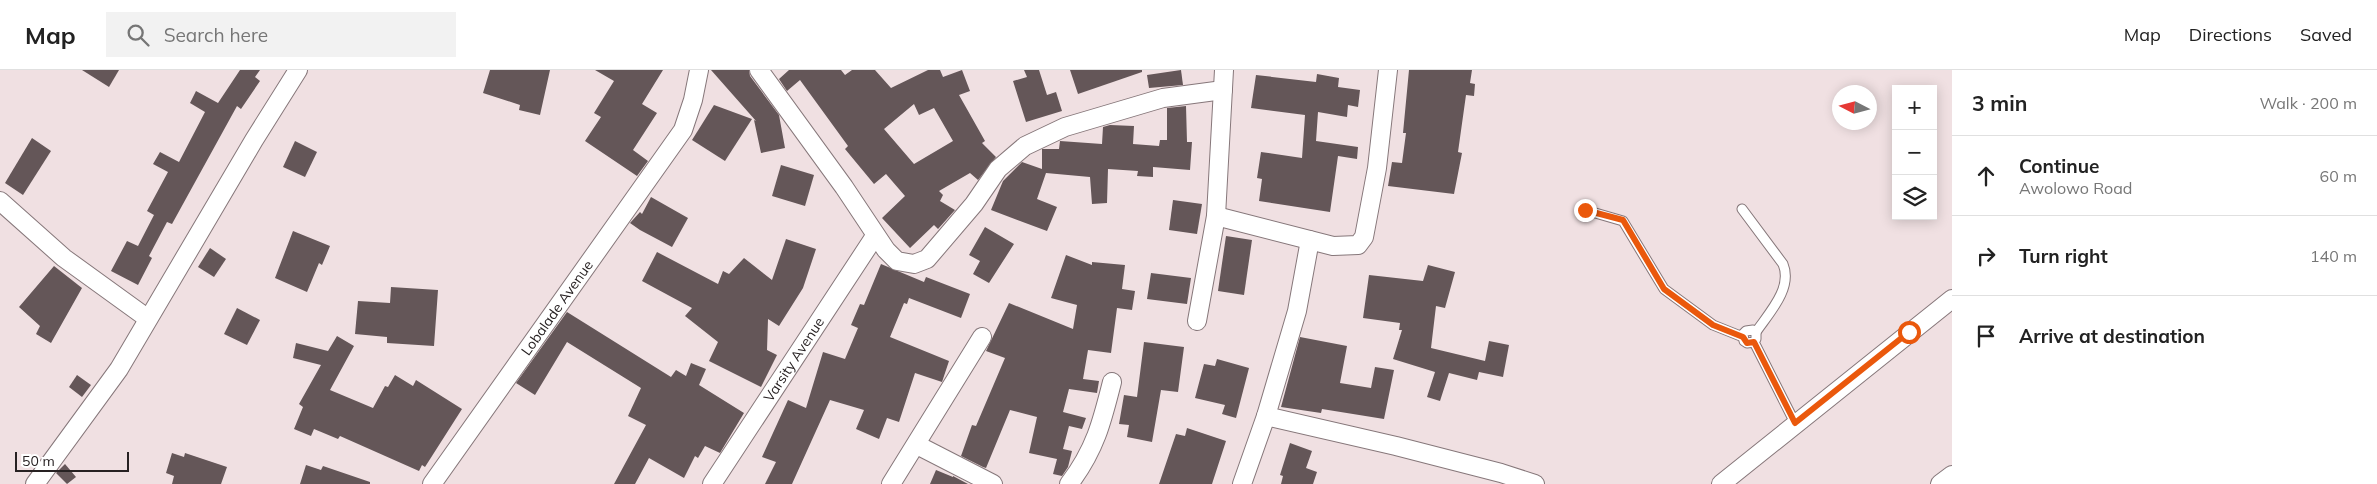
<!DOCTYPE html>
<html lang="en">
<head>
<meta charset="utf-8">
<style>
	:root { --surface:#fff; --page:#f2f2f2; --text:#222; --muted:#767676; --line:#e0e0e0 }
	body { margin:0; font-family:Mulish,sans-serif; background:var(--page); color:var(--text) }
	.controls { position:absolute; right:15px; top:15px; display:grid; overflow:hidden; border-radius:0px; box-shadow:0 2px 12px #0003 }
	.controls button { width:45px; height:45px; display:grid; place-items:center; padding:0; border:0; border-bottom:1px solid var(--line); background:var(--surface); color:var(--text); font:25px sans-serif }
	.compass { position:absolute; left:1832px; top:15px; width:45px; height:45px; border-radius:50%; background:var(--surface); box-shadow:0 2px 12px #0003; rotate:276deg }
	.scale { position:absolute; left:15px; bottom:12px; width:114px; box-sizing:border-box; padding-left:5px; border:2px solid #272122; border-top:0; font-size:14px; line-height:18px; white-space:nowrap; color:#272122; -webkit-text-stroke:4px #fff; paint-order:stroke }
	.stop { position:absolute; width:15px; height:15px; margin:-11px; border:4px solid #ea580c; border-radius:50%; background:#fff }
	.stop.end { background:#ea580c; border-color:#fff; box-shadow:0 1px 5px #0008 }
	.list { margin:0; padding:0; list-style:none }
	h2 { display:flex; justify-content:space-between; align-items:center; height:65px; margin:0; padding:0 20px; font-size:21px }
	h2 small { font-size:16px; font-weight:400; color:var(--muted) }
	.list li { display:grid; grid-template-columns:32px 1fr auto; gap:15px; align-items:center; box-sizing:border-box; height:80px; padding:0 20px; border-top:1px solid var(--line) }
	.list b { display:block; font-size:19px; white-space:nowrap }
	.list p { margin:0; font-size:16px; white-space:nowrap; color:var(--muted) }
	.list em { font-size:16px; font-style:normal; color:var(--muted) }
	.icon { flex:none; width:28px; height:28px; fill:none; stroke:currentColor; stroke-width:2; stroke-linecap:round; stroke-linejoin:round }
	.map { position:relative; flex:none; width:1952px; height:414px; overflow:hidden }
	header { display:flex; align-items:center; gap:30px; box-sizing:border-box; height:70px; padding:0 25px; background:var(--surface); border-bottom:1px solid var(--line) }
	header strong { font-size:24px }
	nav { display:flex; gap:28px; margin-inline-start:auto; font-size:18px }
	.search { width:350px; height:45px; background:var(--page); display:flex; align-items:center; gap:12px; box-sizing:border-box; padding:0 18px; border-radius:0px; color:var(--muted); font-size:19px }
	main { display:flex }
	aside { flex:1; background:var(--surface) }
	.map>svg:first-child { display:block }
	.building { fill:#645658; fill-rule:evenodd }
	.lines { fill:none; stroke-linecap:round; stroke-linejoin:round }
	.lane-casing { stroke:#86777a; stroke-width:11 }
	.street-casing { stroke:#86777a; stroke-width:20 }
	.lane { stroke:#fff; stroke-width:9 }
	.street { stroke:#fff; stroke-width:18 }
	.route { stroke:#ea580c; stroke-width:6 }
	.labels { text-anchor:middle; stroke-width:5; stroke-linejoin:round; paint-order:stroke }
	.street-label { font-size:14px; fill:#272122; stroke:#fff }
</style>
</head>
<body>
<header>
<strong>Map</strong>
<div class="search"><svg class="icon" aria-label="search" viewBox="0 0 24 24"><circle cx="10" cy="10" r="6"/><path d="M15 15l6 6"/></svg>Search here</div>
<nav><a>Map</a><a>Directions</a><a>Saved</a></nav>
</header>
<main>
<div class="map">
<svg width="1952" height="414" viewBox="0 0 1952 414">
	<rect width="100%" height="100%" fill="#f0e0e2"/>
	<g class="building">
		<polygon points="82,0 119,0 109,17"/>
		<polygon points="240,0 260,0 255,7 260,11 241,39 237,36 172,154 167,152 149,186 152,188 138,215 111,201 127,171 138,176 154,145 147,141 168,102 153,94 160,82 179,92 205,42 190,33 196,21 218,33"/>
		<polygon points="490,0 550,0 540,45 519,40 520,35 483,23"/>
		<polygon points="595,0 663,0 642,34 657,43 633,80 648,91 637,106 585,71 601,47 594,43 614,11"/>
		<polygon points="711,0 749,0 750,6 779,45 785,78 761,83 754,50 756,51"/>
		<path d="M789 0H841L845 5 852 0H875L891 18 928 0H940L943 7 962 0 970 21 959 25 985 71 982 73 996 87 978 110 970 103 939 121 943 125 940 131 955 140 938 159 934 155 910 178 882 148 905 126 886 104 874 114 845 79 848 76 800 10 787 21 779 9ZM914 34 919 45 934 38 953 71 914 94 884 59Z"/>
		<polygon points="1024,0 1039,0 1047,25 1056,22 1062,41 1026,52 1013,11 1027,7"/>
		<polygon points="1070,0 1142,0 1142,2 1078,24"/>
		<polygon points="1181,0 1183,15 1149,18 1147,5"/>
		<polygon points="1409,0 1472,0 1470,13 1475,14 1474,26 1466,25 1458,82 1462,83 1454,124 1388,116 1392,92 1402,93 1406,63 1403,63"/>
		<polygon points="1317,4 1339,8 1338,17 1360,20 1358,37 1348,35 1347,47 1318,42 1316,71 1358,77 1357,89 1338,86 1330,142 1259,131 1262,109 1257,108 1261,82 1302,88 1305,45 1251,38 1256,5 1316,12"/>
		<polygon points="714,35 752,49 725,91 692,70"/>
		<polygon points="1186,36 1187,72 1192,72 1190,100 1153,97 1153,107 1137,106 1138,101 1108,99 1107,133 1092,134 1090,107 1046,103 1037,129 1057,137 1047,161 991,140 1003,111 1022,92 1042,99 1042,79 1059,79 1060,71 1102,74 1103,57 1110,55 1134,56 1133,74 1159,76 1160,70 1167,70 1167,38"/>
		<polygon points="32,68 51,81 23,125 5,113"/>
		<polygon points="295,71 317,82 305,107 283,97"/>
		<polygon points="781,95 814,105 805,136 772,126"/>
		<polygon points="651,127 688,148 672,177 640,160 630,153 640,142 642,144"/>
		<polygon points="1173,130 1202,134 1197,164 1169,160"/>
		<polygon points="985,157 1014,174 989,213 973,204 980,191 969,185"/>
		<polygon points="293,161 330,176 322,195 319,193 307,222 275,208"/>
		<polygon points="1226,166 1252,170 1244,225 1218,221"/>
		<polygon points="786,169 816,179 803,218 779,256 768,249 767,280 777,285 761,317 709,291 718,272 685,246 692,238 642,211 657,182 718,214 723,201 729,204 744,188 772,210"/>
		<polygon points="210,178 226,189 214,207 198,197"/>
		<polygon points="1066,185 1092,195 1092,192 1125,195 1122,219 1135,221 1132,240 1117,238 1111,283 1088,280 1083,309 1099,311 1097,323 1069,319 1063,342 1086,348 1082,359 1069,356 1063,379 1072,381 1068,397 1062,406 1053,404 1057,389 1029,383 1037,347 1010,340 986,398 983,397 961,386 972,355 976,356 1005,288 986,281 1009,233 1073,259 1077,235 1051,228"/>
		<polygon points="881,194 924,212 926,207 970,224 961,248 909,228 907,234 904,233 890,267 949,291 942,312 915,303 899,352 887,348 879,369 856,359 864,340 830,330 792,414 765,414 776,392 762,387 788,330 806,338 823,282 845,289 858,258 851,255 860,234 864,235"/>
		<polygon points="1428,195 1455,202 1445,238 1436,236 1431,278 1485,291 1489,271 1509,275 1503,307 1479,302 1477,310 1449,303 1440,331 1427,327 1435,302 1393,289 1402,260 1399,260 1400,253 1363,248 1369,205 1423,211"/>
		<polygon points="54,196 82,218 51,273 36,264 40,256 19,237"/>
		<polygon points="1151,203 1191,208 1187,234 1147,229"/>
		<polygon points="391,217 438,220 434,276 387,273 387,267 355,264 358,231 390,233"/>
		<polygon points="237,238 260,250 247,275 224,264"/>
		<polygon points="567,242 671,307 676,300 686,306 691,293 706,299 699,315 744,343 720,383 705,376 698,388 695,386 684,408 649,388 635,414 614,414 646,355 628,346 641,318 567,272 535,325 516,313"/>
		<polygon points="337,266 354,276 330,320 373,338 385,316 388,317 395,305 413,316 416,310 462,339 425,397 422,395 419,401 340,366 338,369 314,359 311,366 294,359 303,337 299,334 321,295 293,288 296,273 328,281"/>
		<polygon points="1300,267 1347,276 1340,313 1371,318 1375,297 1394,300 1384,349 1322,339 1321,343 1281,337"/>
		<polygon points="1144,272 1184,277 1178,322 1161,320 1152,372 1127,367 1129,355 1119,354 1124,325 1137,327"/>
		<polygon points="1217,289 1249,298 1236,348 1222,344 1225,335 1195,328 1204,294 1215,296"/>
		<polygon points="77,305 91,315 82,327 69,317"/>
		<polygon points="1187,358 1226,371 1212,414 1159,414 1176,364 1185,366"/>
		<polygon points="1290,373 1312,381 1306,398 1317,402 1313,414 1281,414 1283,406 1280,405"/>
		<polygon points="172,383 184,387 185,383 227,397 221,414 172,414 174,406 166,403"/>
		<polygon points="65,394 76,407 67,414 56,403"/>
		<polygon points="306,395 321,400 323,396 370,412 370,414 300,414"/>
		<polygon points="936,400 953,407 953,406 968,414 930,414"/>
	</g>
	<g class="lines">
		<g class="lane-casing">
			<g id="lane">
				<path d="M1742 139 1783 194C1793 218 1769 243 1756 262"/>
				<polyline points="1585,140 1623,151 1664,219 1713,255 1743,267"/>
				<polyline points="1754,272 1747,273 1744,271 1743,264 1746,261 1753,260 1756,262 1756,269 1754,272 1795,353"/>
			</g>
		</g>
		<g class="street-casing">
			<g id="street">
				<polyline points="759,0 844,117 886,180 897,191 914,194 927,189 974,134 998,99 1025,76 1065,57 1163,28 1223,20"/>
				<polyline points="0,131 64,188 147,248"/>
				<polyline points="1216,146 1333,176 1358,175 1364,167 1377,98 1388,0"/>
				<polyline points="1197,251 1216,146 1224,0"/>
				<polyline points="1266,346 1396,376 1501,403 1535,414"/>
				<polyline points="917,375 993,414"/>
				<polyline points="35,414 119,299 254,70 298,0"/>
				<path id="s1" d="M432 414 683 60 693 30 699 0"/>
				<path id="s2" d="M712 414 875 166"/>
				<polyline points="891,414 982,267"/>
				<path d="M1069 414C1095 380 1102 352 1112 312"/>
				<polyline points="1242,414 1266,346 1297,241 1310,170"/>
				<polyline points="1721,414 1952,229"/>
				<polyline points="1940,414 1952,405"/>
			</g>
		</g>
		<use href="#lane" class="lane"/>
		<use href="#street" class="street"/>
	</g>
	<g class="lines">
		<polyline class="route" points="1585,140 1623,150 1664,219 1713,255 1743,267 1747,273 1754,272 1795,353 1909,262"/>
	</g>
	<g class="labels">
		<g class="street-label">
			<text dy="5" stroke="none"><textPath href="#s1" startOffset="216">Lobalade Avenue</textPath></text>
			<text dy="5" stroke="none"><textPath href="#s2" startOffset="149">Varsity Avenue</textPath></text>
		</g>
	</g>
</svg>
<div class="controls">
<button>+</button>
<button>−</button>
<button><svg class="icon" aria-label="layers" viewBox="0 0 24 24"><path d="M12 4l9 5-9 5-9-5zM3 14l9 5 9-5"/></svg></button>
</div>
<svg class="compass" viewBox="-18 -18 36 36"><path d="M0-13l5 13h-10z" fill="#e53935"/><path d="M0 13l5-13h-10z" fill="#767676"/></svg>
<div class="scale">50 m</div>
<div class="stop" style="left:1909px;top:262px"></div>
<div class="stop end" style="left:1585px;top:140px"></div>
</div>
<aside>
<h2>3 min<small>Walk · 200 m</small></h2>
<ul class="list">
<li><svg class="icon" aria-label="ahead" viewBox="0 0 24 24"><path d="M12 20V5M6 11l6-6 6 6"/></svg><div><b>Continue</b><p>Awolowo Road</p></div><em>60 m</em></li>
<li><svg class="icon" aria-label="right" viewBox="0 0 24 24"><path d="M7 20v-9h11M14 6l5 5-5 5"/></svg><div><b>Turn right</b></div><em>140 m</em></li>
<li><svg class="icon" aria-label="arrive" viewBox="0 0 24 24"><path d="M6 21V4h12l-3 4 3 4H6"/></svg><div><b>Arrive at destination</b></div></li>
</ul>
</aside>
</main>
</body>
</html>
